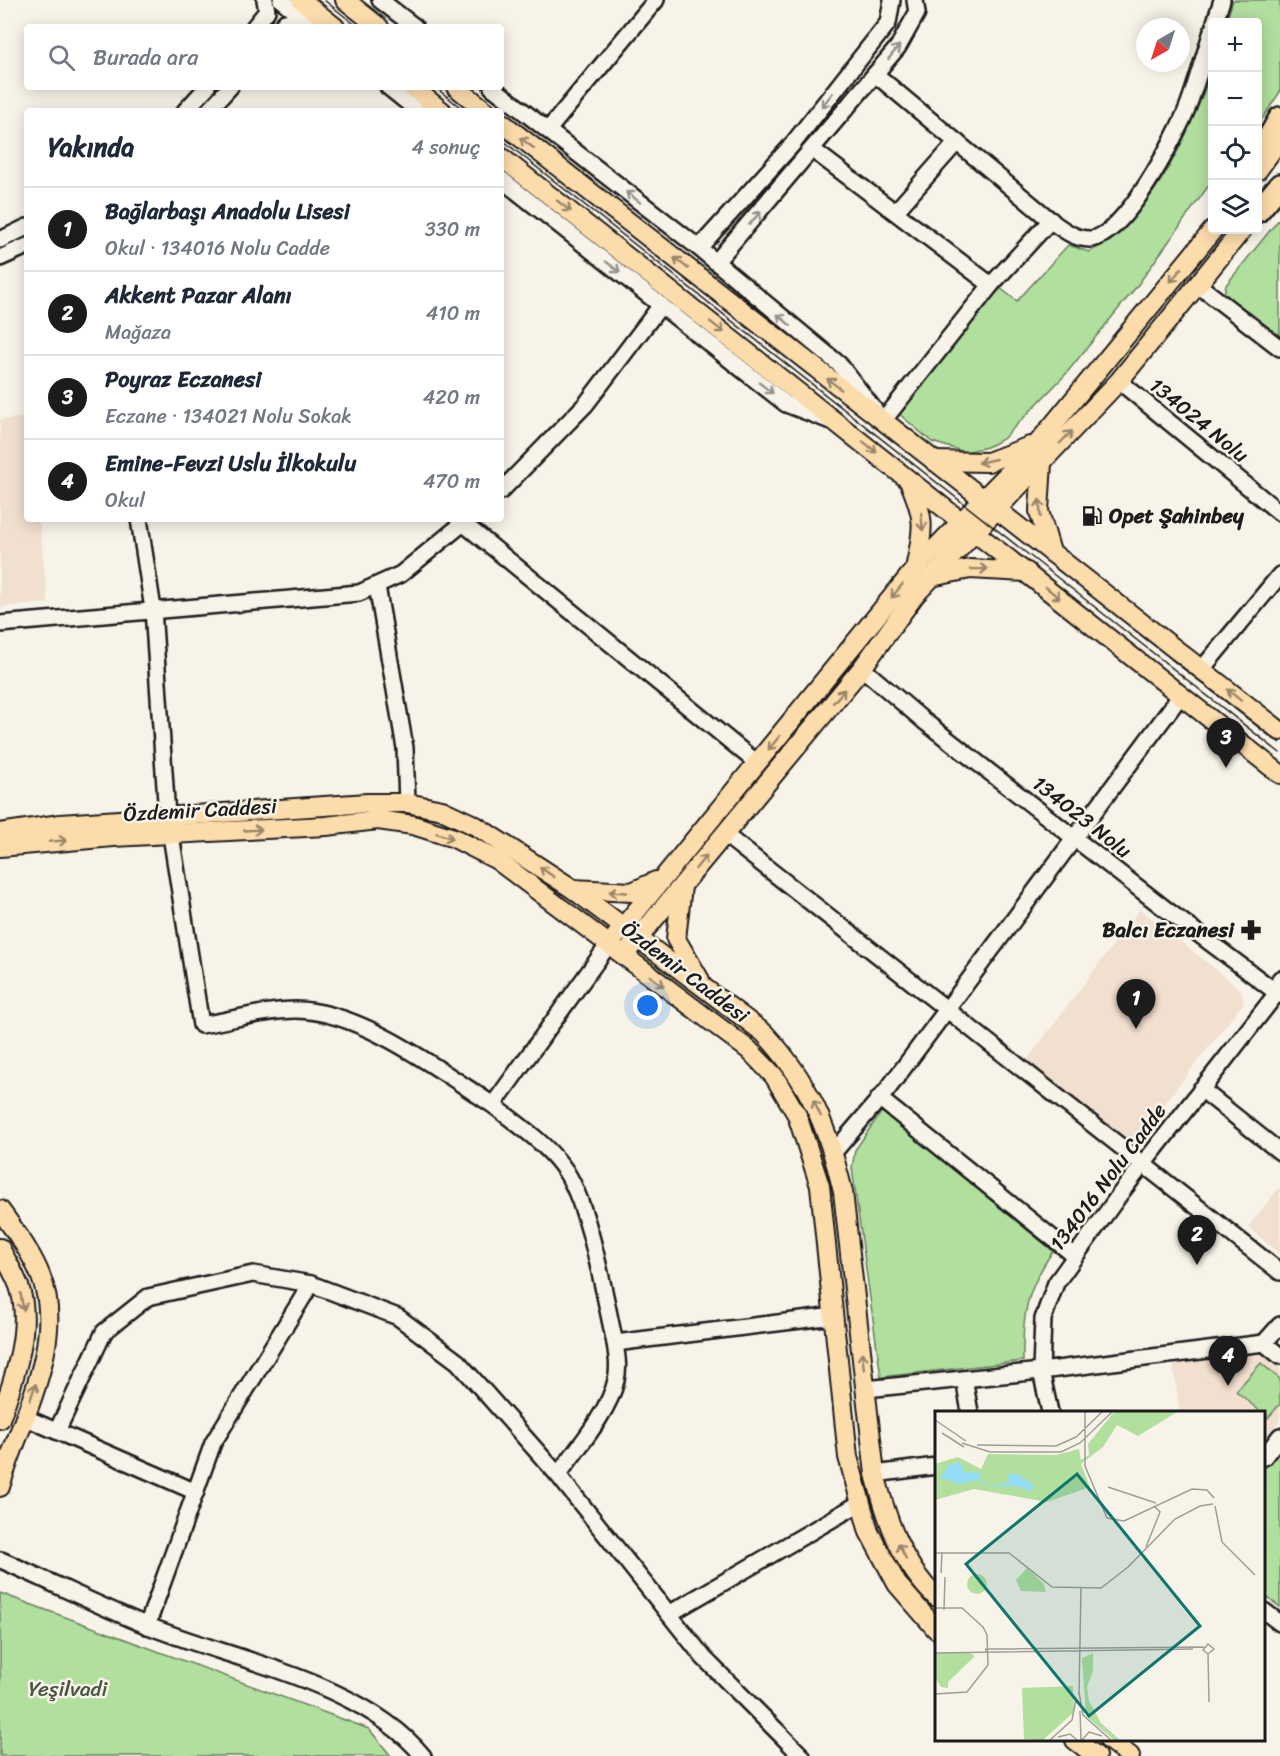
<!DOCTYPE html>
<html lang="tr">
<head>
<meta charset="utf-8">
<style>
	:root { --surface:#fff; --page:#f6f6f7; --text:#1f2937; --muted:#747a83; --line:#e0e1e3; --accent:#1c1c1c }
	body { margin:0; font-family:Sriracha,sans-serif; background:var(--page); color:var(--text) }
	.controls { position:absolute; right:18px; top:18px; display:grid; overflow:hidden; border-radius:6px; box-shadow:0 3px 15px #0003 }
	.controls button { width:54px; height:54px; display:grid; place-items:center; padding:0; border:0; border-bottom:2px solid var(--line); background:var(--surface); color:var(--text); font:30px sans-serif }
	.compass { position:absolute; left:1136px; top:18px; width:54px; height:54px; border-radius:50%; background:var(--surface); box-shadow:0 3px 15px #0003; rotate:219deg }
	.you { position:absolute; left:648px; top:1006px; width:21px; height:21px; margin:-15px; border:4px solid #fff; border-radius:50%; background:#1a73e8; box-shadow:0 0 0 9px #1a73e833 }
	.badge { display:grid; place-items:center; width:39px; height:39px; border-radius:50%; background:var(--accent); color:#fff; font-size:20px; font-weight:700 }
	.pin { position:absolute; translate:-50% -50px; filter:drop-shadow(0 2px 3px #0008) }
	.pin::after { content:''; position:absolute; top:32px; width:21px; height:18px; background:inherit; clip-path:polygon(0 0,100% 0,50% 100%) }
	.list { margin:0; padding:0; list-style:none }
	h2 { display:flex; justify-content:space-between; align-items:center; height:78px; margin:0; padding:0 24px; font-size:26px }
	h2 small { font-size:20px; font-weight:400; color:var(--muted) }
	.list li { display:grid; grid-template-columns:39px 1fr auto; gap:18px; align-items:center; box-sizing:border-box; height:84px; padding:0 24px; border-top:2px solid var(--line) }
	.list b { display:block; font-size:22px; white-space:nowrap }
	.list p { margin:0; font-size:20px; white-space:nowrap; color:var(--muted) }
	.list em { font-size:20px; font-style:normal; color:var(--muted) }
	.icon { flex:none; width:33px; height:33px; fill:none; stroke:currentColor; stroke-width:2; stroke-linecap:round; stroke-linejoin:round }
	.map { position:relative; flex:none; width:1280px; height:1756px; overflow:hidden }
	.search { position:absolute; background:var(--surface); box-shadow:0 3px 15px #0003; left:24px; top:24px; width:480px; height:66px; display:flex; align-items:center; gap:15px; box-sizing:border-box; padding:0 21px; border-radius:6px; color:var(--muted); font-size:22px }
	.panel { position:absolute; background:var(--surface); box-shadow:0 3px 15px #0003; left:24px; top:108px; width:480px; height:414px; border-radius:6px }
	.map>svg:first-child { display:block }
	.built { fill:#f1dfcf }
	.green { fill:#b1df9e; stroke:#667e5d; stroke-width:1.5 }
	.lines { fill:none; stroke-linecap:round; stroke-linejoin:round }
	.minor-casing { stroke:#1c1c1c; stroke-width:20 }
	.major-casing { stroke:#1c1c1c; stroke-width:22 }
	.highway-casing { stroke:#1c1c1c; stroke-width:26 }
	.minor { stroke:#f7f3e8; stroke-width:15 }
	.major { stroke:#fddcac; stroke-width:18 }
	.highway { stroke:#fddcac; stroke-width:21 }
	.tram { stroke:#1c1c1c; stroke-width:1.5 }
	.oneway { stroke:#94928c }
	.oneway2 { stroke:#98866b }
	.labels { text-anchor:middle; stroke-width:5; stroke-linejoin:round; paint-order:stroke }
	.street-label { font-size:21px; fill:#1c1c1c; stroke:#f7f3e8 }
	.poi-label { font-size:21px; font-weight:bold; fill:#1c1c1c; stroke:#f7f3e8; text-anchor:start }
	.park-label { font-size:21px; fill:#495643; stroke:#f7f3e8 }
	.inset-road { fill:none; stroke:#9f9d96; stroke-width:1.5 }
	.view { fill:#0f766e; fill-opacity:0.15; stroke:#0f766e; stroke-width:3 }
	.inset-edge { fill:none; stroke:#1c1c1c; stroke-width:3 }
</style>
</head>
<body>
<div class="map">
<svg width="1280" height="1756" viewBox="0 0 1280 1756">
	<rect width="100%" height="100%" fill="#f7f3e8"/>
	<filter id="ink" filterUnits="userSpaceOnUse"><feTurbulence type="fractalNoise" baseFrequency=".0167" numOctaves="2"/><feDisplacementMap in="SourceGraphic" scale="12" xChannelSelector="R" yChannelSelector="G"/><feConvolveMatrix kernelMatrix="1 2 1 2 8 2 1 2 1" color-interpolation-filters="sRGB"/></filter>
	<g filter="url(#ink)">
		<g class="built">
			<polygon points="27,417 27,519 39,519 48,603 0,607 0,420"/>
			<polygon points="1140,909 1241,990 1244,1002 1135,1141 1124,1142 1024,1064"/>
			<polygon points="1280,1187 1280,1254 1248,1227"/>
			<polygon points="1263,1346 1280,1359 1280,1420 1264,1440 1264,1412 1180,1412 1172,1357"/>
		</g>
		<g class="green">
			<polygon points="1233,0 1280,0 1280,92 1258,125 1258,22 1226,22"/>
			<path d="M1212 70V181L1137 286 1065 375 1003 439 987 447 965 452 932 442 898 413 1000 288 1017 301 1068 245 1089 252C1151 221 1190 132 1212 70Z"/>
			<polygon points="1280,218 1280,338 1224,294 1226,285"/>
			<path d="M882 1111 1053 1251C1026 1290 1022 1315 1023 1361L881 1377 852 1168 855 1150Z"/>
			<polygon points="1261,1363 1280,1379 1280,1404 1268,1418 1236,1391"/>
			<polygon points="1280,1449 1280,1607 1264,1595 1264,1469"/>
			<polygon points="0,1593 369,1729 391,1756 0,1756"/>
		</g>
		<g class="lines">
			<g class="minor-casing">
				<g id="minor">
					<polyline points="281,0 315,27"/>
					<polyline points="380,0 415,27"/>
					<polyline points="1215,22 1222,0"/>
					<polyline points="254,27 267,11 265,0"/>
					<polyline points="281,27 285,22 305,19"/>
					<path d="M875 74 1055 224C1065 231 1076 239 1089 239 1123 240 1177 135 1188 106 1197 82 1204 56 1212 31"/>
					<polyline points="388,87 418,111"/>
					<polyline points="492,87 699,248 840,365 883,421 991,285 1051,220"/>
					<polyline points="185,111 207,87"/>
					<polyline points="208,111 230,87"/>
					<polyline points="548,130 656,0"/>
					<polyline points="813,150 991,285"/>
					<polyline points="501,179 786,404 828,420"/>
					<polyline points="896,211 957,142"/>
					<polyline points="0,240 27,227"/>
					<polyline points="699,248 791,146 888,23 892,0"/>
					<polyline points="0,258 27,246"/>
					<polyline points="716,262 898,47 917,13 915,0"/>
					<polyline points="1197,284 1280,348"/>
					<polyline points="1119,381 1280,513"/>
					<polyline points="501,491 586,404 661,305"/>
					<polyline points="139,519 153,609 167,816"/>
					<polyline points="458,519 757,763"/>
					<polyline points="377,586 405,748 407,803"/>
					<polyline points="0,624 359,593 401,574 468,519"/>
					<polyline points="862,668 924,721 1168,911 1280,995"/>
					<polyline points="1202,669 1280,575"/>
					<polyline points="724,834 1280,1272"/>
					<path d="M171 835 201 1025C232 1020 265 1010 296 1010 360 1010 441 1071 493 1105"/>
					<polyline points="1201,1089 1280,1152"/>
					<polyline points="879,1098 1075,1256"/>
					<polyline points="834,1152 887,1090 1181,695"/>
					<polyline points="615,1343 834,1316"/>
					<polyline points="1264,1343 1280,1325"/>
					<polyline points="964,1379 970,1412"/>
					<polyline points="866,1389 1041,1371 1264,1343 1280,1356"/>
					<polyline points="1050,1412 1041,1371 1043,1319 1056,1283 1123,1190 1277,993 1280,979"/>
					<polyline points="24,1417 196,1492"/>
					<polyline points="57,1431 104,1332 148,1297 253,1274 311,1284 398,1317 458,1362 558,1475 704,1658 802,1756"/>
					<polyline points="1264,1457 1280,1436"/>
					<polyline points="875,1474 936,1466"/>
					<path d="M558 1475C576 1450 610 1411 616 1380 619 1368 617 1356 615 1343 605 1299 589 1200 562 1166 543 1141 517 1124 493 1105L609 944"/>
					<path d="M1 1560C49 1581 97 1605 146 1625 232 1660 363 1682 423 1756"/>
					<polyline points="1264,1611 1280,1623"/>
					<polyline points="669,1614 860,1503"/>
					<polyline points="147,1626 213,1443 311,1284"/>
				</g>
			</g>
			<g class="major-casing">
				<g id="major">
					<polyline points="301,0 335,27"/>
					<polyline points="345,0 379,27"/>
					<polyline points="412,87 442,111"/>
					<polyline points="456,87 486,111"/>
					<polyline points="501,122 1280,731"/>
					<polyline points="501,157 1280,774"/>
					<polyline points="1258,170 1280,139"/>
					<polyline points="934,461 988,462 1030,446"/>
					<polyline points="1042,463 1039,511 1051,552"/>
					<path d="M909 481C925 518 924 526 916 564"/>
					<polyline points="931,577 970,569 1027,572"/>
					<path d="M0 833 60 824 368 803H407L442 810 476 826 573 889 764 1033C810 1082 828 1128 843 1192L875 1474C887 1520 901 1564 936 1597"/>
					<polyline points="0,847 113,837 326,826 378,820 413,825 454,838 497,860 749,1050 774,1076 797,1115 820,1186 848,1457 869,1532 897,1584 936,1629"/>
					<polyline points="682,886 676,939 700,980"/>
					<polyline points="573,889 632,892 656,881"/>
					<polyline points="616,936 915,569 1038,443 1213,230"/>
					<polyline points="631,947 862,668 915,595 1119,381 1242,230"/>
					<path d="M0 1210C15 1231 32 1253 41 1277 67 1343 18 1424 0 1487"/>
					<path d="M0 1248C6 1260 14 1273 19 1286 33 1326 14 1380 0 1419"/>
					<polyline points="1075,1740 1096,1756"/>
					<polyline points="1109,1740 1130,1756"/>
				</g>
			</g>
			<g class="highway-casing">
				<g id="highway">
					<polyline points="1258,156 1280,118"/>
					<polyline points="1258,211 1280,185"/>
				</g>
			</g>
			<use href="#minor" class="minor"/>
			<use href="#major" class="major"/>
			<use href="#highway" class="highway"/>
			<g class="tram">
				<polyline points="324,0 358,27"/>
				<polyline points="435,87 465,111"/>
				<polyline points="501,139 1280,753"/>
				<polyline points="1171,659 1280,743"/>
			</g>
		</g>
		<defs><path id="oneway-shaft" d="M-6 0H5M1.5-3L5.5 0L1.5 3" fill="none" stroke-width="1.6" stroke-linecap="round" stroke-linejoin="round" transform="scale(1.5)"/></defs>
		<g class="oneway">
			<use href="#oneway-shaft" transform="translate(894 52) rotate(-51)"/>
			<use href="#oneway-shaft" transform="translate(827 100) rotate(128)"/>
			<use href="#oneway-shaft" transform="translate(633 197) rotate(-142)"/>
			<use href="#oneway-shaft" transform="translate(755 218) rotate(-49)"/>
			<use href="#oneway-shaft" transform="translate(613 267) rotate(38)"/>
			<use href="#oneway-shaft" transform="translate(784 320) rotate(-140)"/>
			<use href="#oneway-shaft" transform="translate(766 388) rotate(38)"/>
		</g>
		<g class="oneway2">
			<use href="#oneway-shaft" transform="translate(527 143) rotate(-142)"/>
			<use href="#oneway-shaft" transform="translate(564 206) rotate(38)"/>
			<use href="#oneway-shaft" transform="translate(681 263) rotate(-142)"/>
			<use href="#oneway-shaft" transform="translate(1176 275) rotate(129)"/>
			<use href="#oneway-shaft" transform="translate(717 327) rotate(38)"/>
			<use href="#oneway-shaft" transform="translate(834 384) rotate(-142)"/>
			<use href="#oneway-shaft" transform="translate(1066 437) rotate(-46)"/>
			<use href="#oneway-shaft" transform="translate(870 447) rotate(39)"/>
			<use href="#oneway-shaft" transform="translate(987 461) rotate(167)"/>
			<use href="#oneway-shaft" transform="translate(1040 508) rotate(-94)"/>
			<use href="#oneway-shaft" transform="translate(922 522) rotate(85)"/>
			<use href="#oneway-shaft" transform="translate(979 569) rotate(-1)"/>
			<use href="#oneway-shaft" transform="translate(897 591) rotate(129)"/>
			<use href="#oneway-shaft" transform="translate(1053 593) rotate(39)"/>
			<use href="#oneway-shaft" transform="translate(1234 695) rotate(-141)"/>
			<use href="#oneway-shaft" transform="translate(839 696) rotate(-50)"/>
			<use href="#oneway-shaft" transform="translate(774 743) rotate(129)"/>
			<use href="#oneway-shaft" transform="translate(253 830) rotate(-3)"/>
			<use href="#oneway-shaft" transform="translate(445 836) rotate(19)"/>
			<use href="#oneway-shaft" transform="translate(58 841) rotate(-5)"/>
			<use href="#oneway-shaft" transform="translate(701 862) rotate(-51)"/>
			<use href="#oneway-shaft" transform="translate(547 872) rotate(-145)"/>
			<use href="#oneway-shaft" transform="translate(618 892) rotate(-177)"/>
			<use href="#oneway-shaft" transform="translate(657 981) rotate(36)"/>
			<use href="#oneway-shaft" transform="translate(817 1108) rotate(-115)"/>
			<use href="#oneway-shaft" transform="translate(22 1302) rotate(80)"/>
			<use href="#oneway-shaft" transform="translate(863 1361) rotate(-96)"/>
			<use href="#oneway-shaft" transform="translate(33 1392) rotate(-71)"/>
			<use href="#oneway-shaft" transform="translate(902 1551) rotate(-118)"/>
		</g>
	</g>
	<defs>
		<g id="fuel-bare" transform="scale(1.62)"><path d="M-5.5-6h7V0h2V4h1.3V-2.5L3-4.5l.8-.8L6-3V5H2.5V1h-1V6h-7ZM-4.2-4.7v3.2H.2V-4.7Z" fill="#1c1c1c" stroke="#f7f3e8" stroke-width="2.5" paint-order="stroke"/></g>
		<g id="pharmacy-bare" transform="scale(1.62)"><path d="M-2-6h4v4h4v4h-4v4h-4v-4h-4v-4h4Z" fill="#1c1c1c" stroke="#f7f3e8" stroke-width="2.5" paint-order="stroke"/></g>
	</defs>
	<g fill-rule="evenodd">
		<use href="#fuel-bare" x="1092" y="516"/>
		<use href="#pharmacy-bare" x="1251" y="930"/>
	</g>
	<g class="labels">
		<g class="street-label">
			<text transform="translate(1199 420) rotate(39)" y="7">134024 Nolu</text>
			<text transform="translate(200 810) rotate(-3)" y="7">Özdemir Caddesi</text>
			<text transform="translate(1082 817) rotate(38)" y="7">134023 Nolu</text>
			<text transform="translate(685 972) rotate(37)" y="7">Özdemir Caddesi</text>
			<text transform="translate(1108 1177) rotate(-53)" y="7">134016 Nolu Cadde</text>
		</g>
		<g class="poi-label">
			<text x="1109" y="523">Opet Şahinbey</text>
			<text x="1234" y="937" text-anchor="end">Balcı Eczanesi</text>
		</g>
		<g class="park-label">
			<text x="68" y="1696">Yeşilvadi</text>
		</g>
	</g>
	<g transform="translate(935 1411)">
		<rect width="330" height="330" fill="#f7f3e8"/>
		<path d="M179 1H242L203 25 182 14 168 36 146 53 155 76 112 91 39 78 0 89V53L23 46 46 58 53 43 121 44 144 38 146 49 154 44 153 33ZM92 157 109 173 111 181 86 180 81 169ZM32 173a10 10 0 1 1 20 0a10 10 0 1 1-20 0ZM0 242H35L40 245 13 271V277L6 276 0 266ZM158 242V260L152 276 154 290 166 312 185 329H179L151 305 147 247ZM138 275 139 301 108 329 89 328 87 277Z" fill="#b1df9e"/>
		<path d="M24 51 30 61 47 62 43 68 56 75 74 72 72 64 83 63 99 75 95 80 80 75 58 76 41 69 24 73 5 66 14 54Z" fill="#95ddf7"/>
		<path class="inset-road" d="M150 1V55L172 107 189 110 257 78 272 79 279 87M0 9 31 30M7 22 29 36M27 32 55 41H126L145 32 177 1M42 34 121 35 141 26 167 1M173 76 221 92M280 95 287 131 320 164M211 136 225 101 219 95M0 142H74L117 176 166 177 193 156 240 108 265 95 278 93M6 162 7 141M0 197H27L48 216 52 224 53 254 32 281 0 283M9 199 10 166M0 242 258 238M51 242V238L269 236M273 243 279 238 273 233 268 239 273 243 274 291M144 281 148 304 176 329M144 284 146 176M145 300 146 329M123 326 135 323 142 329M115 329 137 309 141 288M147 329 154 321 167 325"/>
		<path class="view" d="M142 63 265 215 154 305 31 153Z"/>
		<rect width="330" height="330" class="inset-edge"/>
	</g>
</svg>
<div class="controls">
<button>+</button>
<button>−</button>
<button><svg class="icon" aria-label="locate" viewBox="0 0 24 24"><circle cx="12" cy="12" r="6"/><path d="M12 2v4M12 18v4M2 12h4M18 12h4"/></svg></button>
<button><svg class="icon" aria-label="layers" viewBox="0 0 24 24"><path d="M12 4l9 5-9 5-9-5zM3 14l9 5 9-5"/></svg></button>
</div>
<svg class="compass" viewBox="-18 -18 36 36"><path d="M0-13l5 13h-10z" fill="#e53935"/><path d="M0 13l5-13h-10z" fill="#747a83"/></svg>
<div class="you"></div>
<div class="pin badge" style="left:1136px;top:1029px">1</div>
<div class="pin badge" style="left:1197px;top:1265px">2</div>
<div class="pin badge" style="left:1226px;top:768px">3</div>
<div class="pin badge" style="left:1228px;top:1386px">4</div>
<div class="search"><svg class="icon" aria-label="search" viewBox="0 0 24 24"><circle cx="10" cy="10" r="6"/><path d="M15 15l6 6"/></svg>Burada ara</div>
<section class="panel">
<h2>Yakında<small>4 sonuç</small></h2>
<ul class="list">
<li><span class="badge">1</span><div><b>Bağlarbaşı Anadolu Lisesi</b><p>Okul · 134016 Nolu Cadde</p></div><em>330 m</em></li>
<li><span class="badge">2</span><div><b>Akkent Pazar Alanı</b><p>Mağaza</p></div><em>410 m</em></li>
<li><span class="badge">3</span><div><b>Poyraz Eczanesi</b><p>Eczane · 134021 Nolu Sokak</p></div><em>420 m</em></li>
<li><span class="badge">4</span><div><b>Emine-Fevzi Uslu İlkokulu</b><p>Okul</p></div><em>470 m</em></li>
</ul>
</section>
</div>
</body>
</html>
